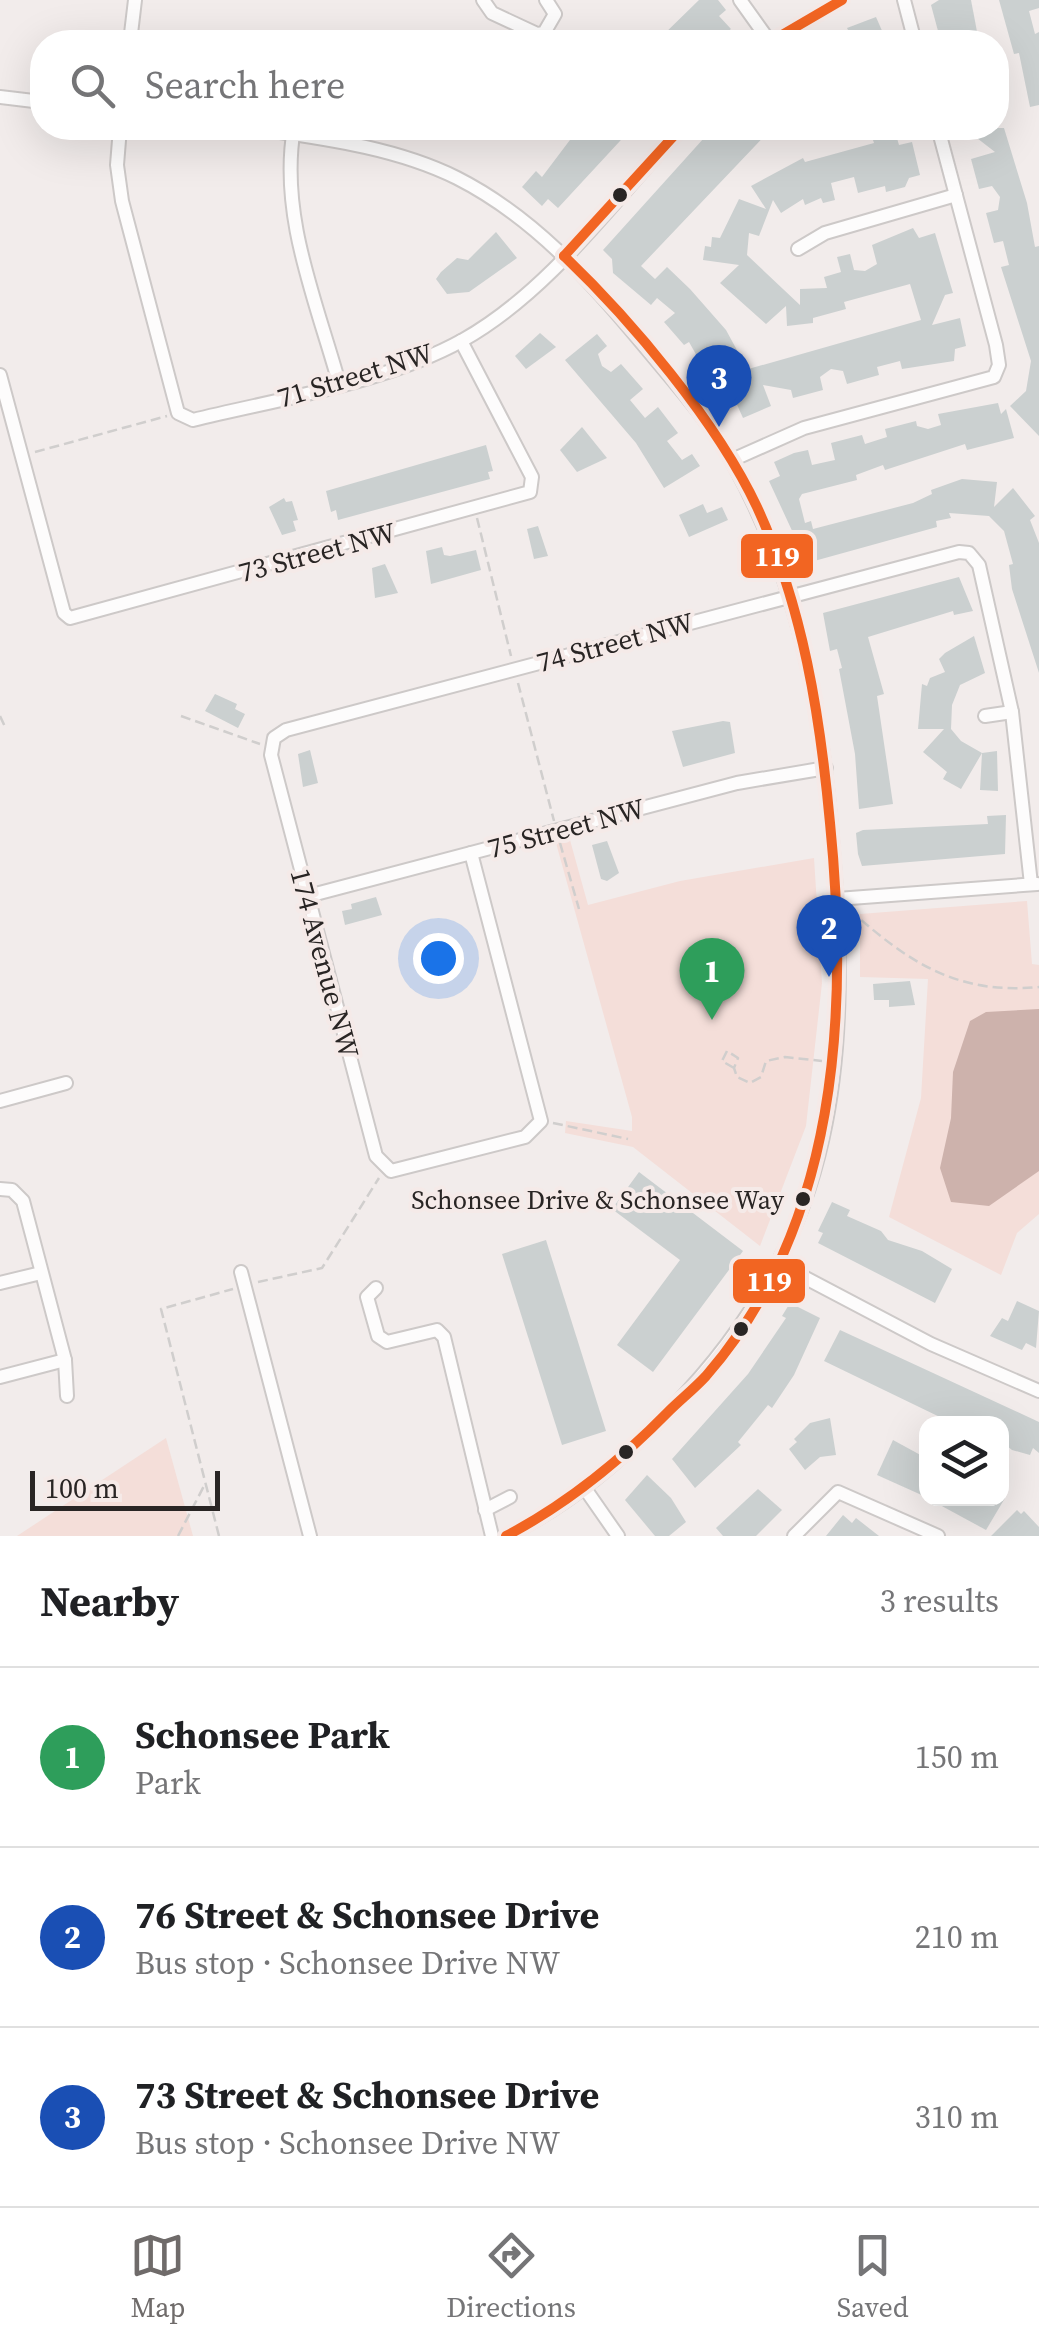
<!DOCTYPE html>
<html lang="en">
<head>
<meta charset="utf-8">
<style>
	:root { --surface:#fff; --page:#f6f6f6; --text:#202124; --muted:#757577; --line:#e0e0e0; --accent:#6f6b6a }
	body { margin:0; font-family:"Source Serif 4",serif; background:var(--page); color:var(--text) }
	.controls { position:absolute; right:30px; bottom:30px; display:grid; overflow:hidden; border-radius:20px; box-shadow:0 10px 40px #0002 }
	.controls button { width:90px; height:90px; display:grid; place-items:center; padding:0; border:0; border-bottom:2px solid var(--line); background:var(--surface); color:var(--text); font:50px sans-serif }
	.scale { position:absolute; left:30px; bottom:25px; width:190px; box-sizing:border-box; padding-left:10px; border:5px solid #292524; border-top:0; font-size:28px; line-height:35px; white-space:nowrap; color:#292524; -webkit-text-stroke:8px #f5eae8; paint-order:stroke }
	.you { position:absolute; left:438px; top:958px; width:35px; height:35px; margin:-25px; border:8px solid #fff; border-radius:50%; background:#1a73e8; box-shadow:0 0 0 15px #1a73e833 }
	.badge { display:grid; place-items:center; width:65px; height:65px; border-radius:50%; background:var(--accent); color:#fff; font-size:32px; font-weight:700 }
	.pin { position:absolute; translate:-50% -82px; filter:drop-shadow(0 2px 5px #0008) }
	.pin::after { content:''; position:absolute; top:52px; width:35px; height:30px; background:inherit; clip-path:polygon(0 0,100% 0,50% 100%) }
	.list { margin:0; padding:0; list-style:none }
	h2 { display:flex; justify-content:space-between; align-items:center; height:130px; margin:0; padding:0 40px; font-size:42px }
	h2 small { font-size:32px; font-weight:400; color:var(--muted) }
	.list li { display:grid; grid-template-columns:65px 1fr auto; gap:30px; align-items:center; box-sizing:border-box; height:180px; padding:0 40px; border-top:2px solid var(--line) }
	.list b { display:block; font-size:38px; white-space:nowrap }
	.list p { margin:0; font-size:32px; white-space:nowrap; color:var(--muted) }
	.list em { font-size:32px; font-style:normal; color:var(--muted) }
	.icon { flex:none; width:55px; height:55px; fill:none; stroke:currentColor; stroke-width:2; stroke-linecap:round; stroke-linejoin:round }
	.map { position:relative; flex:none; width:1039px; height:1536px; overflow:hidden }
	.search { position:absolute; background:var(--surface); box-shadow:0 10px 40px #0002; left:30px; right:30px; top:30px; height:110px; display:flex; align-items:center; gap:25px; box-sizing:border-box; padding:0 35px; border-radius:40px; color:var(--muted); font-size:38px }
	.sheet { height:670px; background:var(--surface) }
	nav { display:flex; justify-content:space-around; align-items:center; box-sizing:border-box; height:140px; border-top:2px solid var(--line); background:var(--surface); font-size:28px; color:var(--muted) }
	nav a { display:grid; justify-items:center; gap:5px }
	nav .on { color:var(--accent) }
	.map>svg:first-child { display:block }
	.green { fill:#f4ded9 }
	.water { fill:#cdb2ac }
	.building { fill:#cbd0d0 }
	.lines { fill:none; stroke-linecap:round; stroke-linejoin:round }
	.minor-casing { stroke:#cdc9c8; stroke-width:16 }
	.path { stroke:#d0cecd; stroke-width:2.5; stroke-dasharray:10 5; stroke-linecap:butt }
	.minor { stroke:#fdfcfc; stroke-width:12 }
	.bus-1-casing { stroke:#f5eae8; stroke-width:18 }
	.bus-1 { stroke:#f26522; stroke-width:10 }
	.bus-dot { fill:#292524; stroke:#f5eae8; stroke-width:4 }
	.labels { text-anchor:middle; stroke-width:8; stroke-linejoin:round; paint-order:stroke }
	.bus-label { font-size:26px; fill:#292524; stroke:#f5eae8; text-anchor:end }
	.street-label { font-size:28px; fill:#292524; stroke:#f5eae8 }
	.line-badge { stroke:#f5eae8; stroke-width:4 }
	.badge-label { font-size:28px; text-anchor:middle; font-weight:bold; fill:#fff }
</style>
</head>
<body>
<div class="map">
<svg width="1039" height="1536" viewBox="0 0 1039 1536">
	<rect width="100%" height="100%" fill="#f2eceb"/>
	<g class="green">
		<polygon points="570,840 588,905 680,881 814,858 822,983 806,1126 760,1246 633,1147 565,1133 566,1121 632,1131 632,1117 556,843"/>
		<polygon points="1027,901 1032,964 1039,965 1039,1214 1017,1233 1001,1275 889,1217 921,1098 928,979 860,977 860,914"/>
		<polygon points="166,1438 193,1536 17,1536"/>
	</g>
	<polygon class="water" points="1039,1009 1039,1171 989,1206 951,1202 940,1168 951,1118 953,1072 970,1021 986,1012"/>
	<g class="building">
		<polygon points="699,0 718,0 726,10 719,16 731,29 714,42 656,42"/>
		<polygon points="939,0 971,0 979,42 941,42 931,5"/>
		<polygon points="999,0 1039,0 1039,8 1029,11 1035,34 1039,32 1039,105 1030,107 1019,53 1014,54"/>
		<polygon points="876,17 887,42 854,42 847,28"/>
		<polygon points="579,128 632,128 558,208 548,199 542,206 522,187 536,171 542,177"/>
		<polygon points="713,128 772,128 641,266 655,279 667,267 690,289 726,330 738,352 731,356 738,372 921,320 910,284 844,302 846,309 813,318 813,323 787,326 786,306 766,324 720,283 739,265 703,260 705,246 711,247 712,237 720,238 739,199 766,209 751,186 803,158 805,162 874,143 869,128 894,128 899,145 912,142 920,175 909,178 905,187 886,192 885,186 858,193 854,177 831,183 835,200 823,203 821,198 805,205 803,199 781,213 773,200 759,236 749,233 747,255 800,305 800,289 827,288 824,277 841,272 837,257 850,254 854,270 865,271 877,264 872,245 913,228 919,238 935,233 953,293 945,295 932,325 960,318 966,346 955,349 954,361 902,369 900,361 877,367 879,375 847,384 843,371 831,369 820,377 823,390 793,398 791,390 763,385 771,406 743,418 734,398 723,402 689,342 684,345 664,322 675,313 657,298 651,305 613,273 612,259 603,250"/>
		<polygon points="964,128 1004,128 1027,203 1035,247 1039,246 1039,436 1010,406 1026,391 1031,361 1001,267 1009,265 1003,241 994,243 986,213 998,210 1000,197 992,186 979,189 971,159 995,152"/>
		<polygon points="496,232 517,258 469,292 447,294 436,279 441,272 457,258 468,260"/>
		<polygon points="540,333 556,347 526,369 515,356"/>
		<polygon points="597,334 607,346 598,354 602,366 611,372 621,364 643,389 630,400 645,418 658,407 678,433 667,441 682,460 692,454 700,466 664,488 636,443 565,360"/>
		<polygon points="998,403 1001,414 1006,409 1014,438 967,450 965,444 885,470 883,465 856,475 857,480 802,494 799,499 805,523 811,521 813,529 913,503 932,494 931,490 962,479 997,482 994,507 1013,488 1035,516 1030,520 1039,543 1039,673 1012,589 1009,565 1013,564 1004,531 989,516 949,513 951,518 936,521 937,527 807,563 769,481 780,476 774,462 794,453 808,450 812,465 821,463 835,460 831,443 862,435 865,444 887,437 885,429 916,421 917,426 928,429 941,425 938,414"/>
		<polygon points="582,427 607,458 577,472 560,450"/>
		<polygon points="486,445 493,471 488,472 490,479 338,520 336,510 331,512 326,491"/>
		<polygon points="284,498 286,502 292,501 298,520 293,521 296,531 282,535 269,507"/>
		<polygon points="703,504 707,513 722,507 728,520 689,537 679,515"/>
		<polygon points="538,526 548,556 534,559 527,529"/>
		<polygon points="442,547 444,555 450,556 476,550 481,570 431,584 426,551"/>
		<polygon points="385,564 398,593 375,598 372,568"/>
		<polygon points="959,577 973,611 954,615 953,611 868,637 884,694 877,696 893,804 859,809 855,754 839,669 842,668 837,649 830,651 823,613"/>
		<polygon points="974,636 985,673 960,685 952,705 951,729 961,741 982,753 997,751 998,791 980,790 982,753 961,789 943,779 947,772 923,752 944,729 918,729 922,684 927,686 930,678 945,672 939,659 945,653"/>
		<polygon points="215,694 237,704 235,709 245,714 238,728 205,711"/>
		<polygon points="723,721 730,722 735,753 683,767 672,731"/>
		<polygon points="310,750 318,783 303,787 298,754"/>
		<polygon points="1006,815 1005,854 862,866 858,854 856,833 863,830 988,824 987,816"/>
		<polygon points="607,841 619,873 607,881 601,879 592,845"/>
		<polygon points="376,897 382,915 345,925 342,911 352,909 351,904"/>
		<polygon points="910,981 915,1005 889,1007 889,1000 874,1000 873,984"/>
		<polygon points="639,1172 743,1251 653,1372 617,1345 680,1260 612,1209"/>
		<polygon points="832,1202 850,1210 847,1216 881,1231 888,1240 922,1251 952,1269 935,1303 818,1243 823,1233 818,1231"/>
		<polygon points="546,1240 606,1431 562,1445 502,1254"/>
		<polygon points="1017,1301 1039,1311 1036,1348 1026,1343 1022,1350 990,1336 1002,1318 1008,1321"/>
		<polygon points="790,1303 820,1318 794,1375 772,1408 768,1405 738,1442 741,1445 695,1488 672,1459 748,1374 786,1318 782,1316"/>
		<polygon points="840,1330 1039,1422 1039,1453 1033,1448 1030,1455 1012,1450 1002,1442 1002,1424 946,1420 824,1361"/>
		<polygon points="830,1418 836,1455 820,1457 805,1470 789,1449 797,1442 794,1439 810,1423"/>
		<polygon points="893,1440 926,1458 926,1497 877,1475"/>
		<polygon points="647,1475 671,1498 686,1522 669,1536 655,1536 625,1500"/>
		<polygon points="758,1489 782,1510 756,1536 723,1536 716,1528"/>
		<polygon points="927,1498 1005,1498 986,1530"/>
		<polygon points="1017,1510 1021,1514 1024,1511 1039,1527 1039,1536 991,1536"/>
		<polygon points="843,1515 852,1523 856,1518 879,1536 826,1536"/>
	</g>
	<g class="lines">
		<g class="minor-casing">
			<g id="minor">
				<polyline points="483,0 492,13 537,34 544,33 555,14 546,0"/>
				<polyline points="740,0 770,42"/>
				<polyline points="904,0 915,42"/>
				<polyline points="130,42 135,0"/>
				<polyline points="770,42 842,0"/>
				<polyline points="0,97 42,102"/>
				<path d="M120 128 117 165 122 201 178 413 193 420C278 399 386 383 463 340 550 291 614 200 681 128"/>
				<path d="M252 128C320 138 395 147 457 178 532 216 589 279 641 342 674 382 710 421 735 467 797 580 820 701 831 828 852 1057 840 1235 672 1408 622 1460 571 1504 506 1536"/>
				<path d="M294 128C279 215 316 300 339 383"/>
				<polyline points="798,249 825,233 956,195"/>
				<polyline points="0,375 64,613 70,618 530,492 532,477 461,341"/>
				<polyline points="732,460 804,428 994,377 999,365 996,345 938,128"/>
				<polyline points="985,716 1012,712"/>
				<polyline points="471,853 541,1121 525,1137 391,1171 376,1156 271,755 274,738 286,730 959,552 969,553 979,565 1012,712 1031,884"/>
				<polyline points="308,896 737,783 826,768"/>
				<polyline points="837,899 1037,884"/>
				<polyline points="0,1101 66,1083"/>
				<polyline points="0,1189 12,1190 23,1201 65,1360 67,1396"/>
				<polyline points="779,1264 931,1344 1039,1391"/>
				<polyline points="241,1272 310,1536"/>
				<polyline points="0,1283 41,1273"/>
				<polyline points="376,1288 367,1297 378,1336 387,1342 437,1330 444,1337 492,1536"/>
				<polyline points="0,1377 65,1360"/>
				<polyline points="586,1490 618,1536"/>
				<polyline points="485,1510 510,1497"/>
				<polyline points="794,1536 838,1492 938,1536"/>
			</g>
		</g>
		<g class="path">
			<polyline points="35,452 167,416"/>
			<polyline points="477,518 511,656"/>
			<polyline points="518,683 554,821"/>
			<polyline points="0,716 6,729"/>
			<polyline points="181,716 260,744"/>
			<polyline points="560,843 579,909"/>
			<path d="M850 910C909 963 958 995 1039 987"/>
			<polyline points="734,1068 722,1061 727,1051 738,1058 734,1068 737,1077 750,1083 761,1077 766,1061 785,1057 822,1061"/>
			<polyline points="553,1123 628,1139"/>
			<polyline points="258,1282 322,1268 379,1178"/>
			<polyline points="178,1536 205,1484"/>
			<polyline points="219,1536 161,1309 233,1289"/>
		</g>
		<use href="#minor" class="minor"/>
		<g class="bus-1-casing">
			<g id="bus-1">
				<polyline points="770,42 842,0"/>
				<polyline points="564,256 681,128"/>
				<path d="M506 1536C567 1504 619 1462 668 1412 680 1400 694 1389 706 1376 838 1225 849 1012 830 823 820 715 803 607 757 507 717 422 632 321 564 256"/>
			</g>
		</g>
		<use href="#bus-1" class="bus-1"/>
	</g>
	<g class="bus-dot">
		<circle cx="620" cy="195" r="9"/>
		<circle cx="803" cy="1199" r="9"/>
		<circle cx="741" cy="1329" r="9"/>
		<circle cx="626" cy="1452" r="9"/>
	</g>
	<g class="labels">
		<g class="bus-label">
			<text x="784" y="1209">Schonsee Drive &amp; Schonsee Way</text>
		</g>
		<g class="street-label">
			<text transform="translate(355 375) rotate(-17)" y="10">71 Street NW</text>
			<text transform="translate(317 552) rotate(-15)" y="10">73 Street NW</text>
			<text transform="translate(615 642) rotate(-15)" y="10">74 Street NW</text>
			<text transform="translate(566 828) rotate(-15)" y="10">75 Street NW</text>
			<text transform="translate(325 963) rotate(75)" y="10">174 Avenue NW</text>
		</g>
	</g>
	<g class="line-badge">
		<rect x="739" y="532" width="76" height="48" rx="10" fill="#f26522"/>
		<rect x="731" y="1257" width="76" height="48" rx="10" fill="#f26522"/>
	</g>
	<g class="badge-label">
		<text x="777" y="566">119</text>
		<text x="769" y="1291">119</text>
	</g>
</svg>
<div class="controls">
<button><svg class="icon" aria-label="layers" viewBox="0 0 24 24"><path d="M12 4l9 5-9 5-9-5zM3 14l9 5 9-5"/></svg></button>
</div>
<div class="scale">100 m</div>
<div class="you"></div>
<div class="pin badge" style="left:712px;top:1020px;background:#2e9e5b">1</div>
<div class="pin badge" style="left:829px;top:977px;background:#1a4fb4">2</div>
<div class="pin badge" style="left:719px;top:427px;background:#1a4fb4">3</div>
<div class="search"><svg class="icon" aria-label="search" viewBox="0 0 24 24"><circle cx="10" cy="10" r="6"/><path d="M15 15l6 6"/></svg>Search here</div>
</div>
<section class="sheet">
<h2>Nearby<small>3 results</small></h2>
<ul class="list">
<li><span class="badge" style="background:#2e9e5b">1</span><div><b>Schonsee Park</b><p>Park</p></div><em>150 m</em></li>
<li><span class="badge" style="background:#1a4fb4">2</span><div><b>76 Street &amp; Schonsee Drive</b><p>Bus stop · Schonsee Drive NW</p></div><em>210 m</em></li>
<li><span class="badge" style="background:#1a4fb4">3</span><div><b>73 Street &amp; Schonsee Drive</b><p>Bus stop · Schonsee Drive NW</p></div><em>310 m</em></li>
</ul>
</section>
<nav>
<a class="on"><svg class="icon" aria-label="map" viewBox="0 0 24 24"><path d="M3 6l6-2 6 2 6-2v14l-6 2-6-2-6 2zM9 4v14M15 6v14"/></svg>Map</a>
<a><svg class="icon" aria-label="directions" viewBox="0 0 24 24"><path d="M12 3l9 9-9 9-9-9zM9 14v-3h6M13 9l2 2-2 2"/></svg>Directions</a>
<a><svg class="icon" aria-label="saved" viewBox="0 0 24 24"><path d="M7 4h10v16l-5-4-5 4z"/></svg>Saved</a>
</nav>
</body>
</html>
